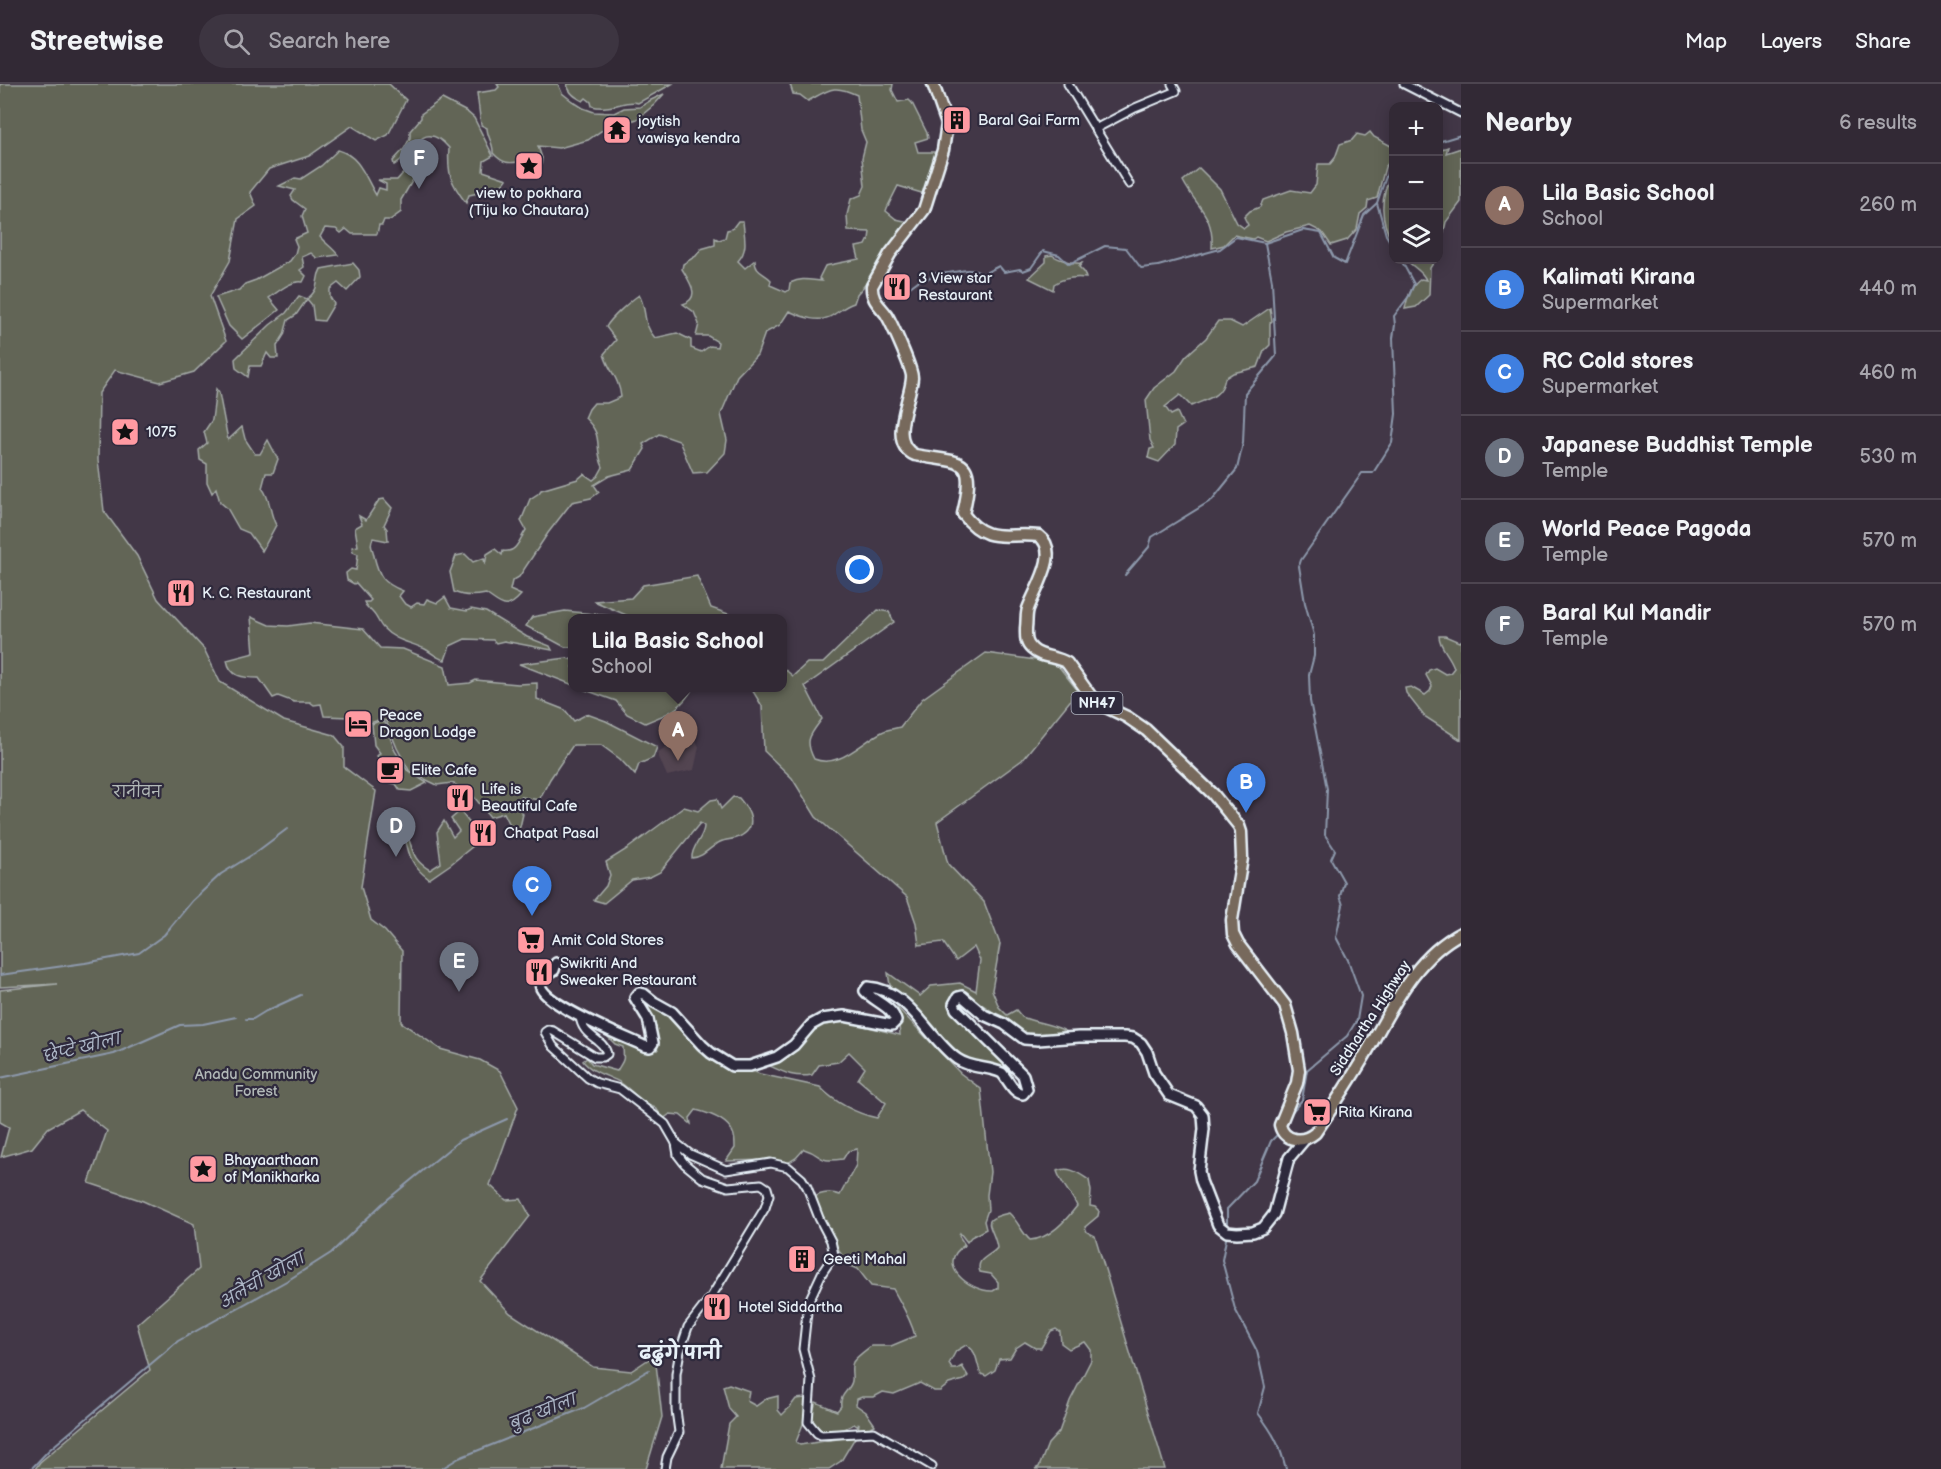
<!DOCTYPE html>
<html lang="en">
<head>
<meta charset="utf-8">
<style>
	:root { --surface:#322935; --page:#3d3541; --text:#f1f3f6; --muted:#a8a6ad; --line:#4d4550; --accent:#ff9aa2 }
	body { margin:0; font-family:"Balsamiq Sans","Playpen Sans Deva",sans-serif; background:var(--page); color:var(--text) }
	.controls { position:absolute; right:18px; top:18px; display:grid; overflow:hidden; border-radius:12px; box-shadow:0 3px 15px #0003 }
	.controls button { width:54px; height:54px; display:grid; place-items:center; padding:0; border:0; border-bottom:2px solid var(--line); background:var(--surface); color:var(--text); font:30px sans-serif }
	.you { position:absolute; left:860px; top:486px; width:21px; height:21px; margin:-15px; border:4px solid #fff; border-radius:50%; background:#1a73e8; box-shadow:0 0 0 9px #1a73e833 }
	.badge { display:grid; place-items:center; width:39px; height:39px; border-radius:50%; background:var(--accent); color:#fff; font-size:20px; font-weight:700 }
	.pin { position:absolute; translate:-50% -50px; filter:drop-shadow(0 2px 3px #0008) }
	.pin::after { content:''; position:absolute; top:32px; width:21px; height:18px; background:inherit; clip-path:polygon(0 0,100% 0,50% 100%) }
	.popup { position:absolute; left:568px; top:530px; width:219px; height:78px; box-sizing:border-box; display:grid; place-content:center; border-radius:12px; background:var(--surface); filter:drop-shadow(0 2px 4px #0005); font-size:20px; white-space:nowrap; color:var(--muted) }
	.popup b { font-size:22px; color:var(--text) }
	.popup::after { content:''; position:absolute; left:50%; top:100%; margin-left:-12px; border:12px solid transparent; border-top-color:var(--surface) }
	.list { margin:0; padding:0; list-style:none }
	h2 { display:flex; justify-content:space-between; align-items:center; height:78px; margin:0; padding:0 24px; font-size:26px }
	h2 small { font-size:20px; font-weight:400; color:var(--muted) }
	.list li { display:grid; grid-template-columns:39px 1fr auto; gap:18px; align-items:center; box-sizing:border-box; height:84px; padding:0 24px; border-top:2px solid var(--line) }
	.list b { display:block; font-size:22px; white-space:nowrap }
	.list p { margin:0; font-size:20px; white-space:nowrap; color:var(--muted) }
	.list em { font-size:20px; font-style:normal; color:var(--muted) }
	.icon { flex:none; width:33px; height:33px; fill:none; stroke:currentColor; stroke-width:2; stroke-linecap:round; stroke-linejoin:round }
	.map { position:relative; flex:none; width:1461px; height:1385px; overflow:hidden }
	header { display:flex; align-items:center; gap:36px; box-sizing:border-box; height:84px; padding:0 30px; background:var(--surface); border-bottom:2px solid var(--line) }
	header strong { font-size:28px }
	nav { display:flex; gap:33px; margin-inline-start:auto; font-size:21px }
	.search { width:420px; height:54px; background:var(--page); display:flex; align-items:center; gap:15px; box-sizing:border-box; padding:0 21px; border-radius:33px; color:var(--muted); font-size:22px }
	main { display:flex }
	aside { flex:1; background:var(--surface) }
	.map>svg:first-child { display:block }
	.built { fill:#524451 }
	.green { fill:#626557; stroke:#a5aba8; stroke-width:1.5 }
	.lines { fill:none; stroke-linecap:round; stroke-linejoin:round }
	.stream { stroke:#8d99ac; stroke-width:2 }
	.minor-casing { stroke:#e8f1f8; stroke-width:11 }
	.secondary-casing { stroke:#e8f1f8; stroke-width:14 }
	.trunk-casing { stroke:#e8f1f8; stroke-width:15 }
	.minor { stroke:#2f2a3d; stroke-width:7 }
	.secondary { stroke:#2f2a3d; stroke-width:9 }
	.trunk { stroke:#77695c; stroke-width:10 }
	.labels { text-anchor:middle; stroke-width:4.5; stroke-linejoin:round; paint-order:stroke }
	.shield { fill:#2f2a3d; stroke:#b0b5c0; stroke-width:1.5 }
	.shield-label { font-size:14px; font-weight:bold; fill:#e8f1f8 }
	.poi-label { font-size:15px; fill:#e8f1f8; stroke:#2f2a3d; text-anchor:start }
	.park-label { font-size:15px; fill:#b2b9b8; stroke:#2f2a3d }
	.street-label { font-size:15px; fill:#e8f1f8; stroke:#2f2a3d }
	.water-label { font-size:16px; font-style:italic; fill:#acb6c6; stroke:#2f2a3d }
	.quarter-label { font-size:18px; font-weight:bold; fill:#e8f1f8; stroke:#2f2a3d }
</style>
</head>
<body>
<header>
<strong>Streetwise</strong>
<div class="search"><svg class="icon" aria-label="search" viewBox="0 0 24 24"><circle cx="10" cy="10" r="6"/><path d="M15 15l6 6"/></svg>Search here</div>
<nav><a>Map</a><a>Layers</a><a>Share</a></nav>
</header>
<main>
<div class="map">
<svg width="1461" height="1385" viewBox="0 0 1461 1385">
	<rect width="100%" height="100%" fill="#423747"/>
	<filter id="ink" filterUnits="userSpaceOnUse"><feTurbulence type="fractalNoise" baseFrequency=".0167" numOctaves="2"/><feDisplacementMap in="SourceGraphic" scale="12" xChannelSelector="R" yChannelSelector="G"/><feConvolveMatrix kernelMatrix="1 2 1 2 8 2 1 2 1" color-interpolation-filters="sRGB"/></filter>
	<g filter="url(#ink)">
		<polygon class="built" points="691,646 699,663 694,686 667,692 657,669"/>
		<g class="green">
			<polygon points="0,0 389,0 406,16 388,51 376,57 352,42 309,72 269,85 250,108 256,122 238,135 230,177 210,212 226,257 194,288 160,298 115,286 99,309 98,376 104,427 137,472 158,515 204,565 220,598 284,637 334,651 344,663 344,683 376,707 361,803 371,836 385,847 402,867 401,938 440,965 480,976 500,987 518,1023 490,1101 506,1116 521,1115 530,1132 480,1197 510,1229 593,1283 631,1287 655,1271 662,1333 646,1385 35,1385 40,1378 150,1286 137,1240 199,1185 194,1140 143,1117 89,1099 107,1047 80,1026 48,1044 32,1064 1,1073 9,1043 0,1038 0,906 57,900 0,903"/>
			<path d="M497 0H558L562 9 572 17 583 24 594 28 614 29 624 24 640 23 651 16 664 10 654 21 637 35 601 47 588 56 559 64 538 62 542 74 541 83 536 88 525 90 521 85 524 77C509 80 503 80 493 69 494 60 487 53 487 44L481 41 477 9 496 6 499 3Z"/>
			<path d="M567 0H672L638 19C625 15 611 27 592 22L591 18 586 14 583 17C575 13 569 9 567 0Z"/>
			<path d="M790 0H893L892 6 898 18 909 16 912 19 927 49 928 54 915 58 918 68H936C934 84 928 95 925 110L898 102 887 124 886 127 896 135 909 138 879 185 857 210 854 219C845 222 841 226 833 231 820 240 802 233 789 227L780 241 765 249 757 271 737 292 721 330 727 356 725 369 707 388 693 389 679 357 659 350 643 360 645 365 632 386 609 392 594 401 599 408 591 414 572 418 548 449 519 493 512 497 510 506 521 511C506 528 502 521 486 510 476 512 464 513 454 508L450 488 456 472 465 470 473 478 484 474 485 481 487 470 495 465 502 471 503 467C517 469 519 456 526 446L521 437 530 415 539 409 541 406 578 395 584 390 593 396 598 392 603 383C593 361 605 353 585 334L589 325 594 319H607L621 313C619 293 608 286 604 270L616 256 606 243C611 234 630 217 639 211 648 226 641 238 655 254L677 249 691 256V264L701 268 710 262 717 263 718 258 708 252H696L699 240 694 228 683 220C702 214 689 197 682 185L683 180 696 172 701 165 715 161V154L719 156 725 154 727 146 732 145 738 137H743C744 152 749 165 738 177L745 184 755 176C755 189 764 188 771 196L770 201 786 208 789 206 790 199C803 193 809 196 822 197L819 194 825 182 859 175 856 163 866 161 869 155 870 148 848 147 847 131 851 115 861 111 865 102 862 74 866 58 861 46 857 11C834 0 830 5 808 17L800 11 793 10Z"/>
			<path d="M442 15 467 28 474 34 493 72 484 77 483 87 507 95C498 109 484 107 469 111L466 119C451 99 447 90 449 64 422 32 413 71 394 81L393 77 404 65 410 54V47L421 34V30Z"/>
			<path d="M1370 48 1374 53 1393 63V74L1385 83 1377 114 1368 117 1367 124 1360 130 1357 145 1347 156 1331 161 1322 148 1310 142 1286 148 1266 157 1256 153 1253 155 1234 151 1224 161 1212 164C1214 130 1197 124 1183 97L1199 84 1220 105 1237 139 1244 144 1248 141 1244 133 1250 127 1260 123 1263 116 1291 106 1310 109 1316 101 1318 80H1330L1335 74 1340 60 1352 56 1357 50 1365 52Z"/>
			<polygon points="1448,63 1446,69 1461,64 1461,118 1446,138 1439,169 1439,66"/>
			<path d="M338 66C360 72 365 93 376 111L379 104 386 106V100L378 96H397L423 67 421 82 401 116V128L390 136H384L382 141H379L377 150H352L346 145 341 149 336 145 325 144 320 153C326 160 332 163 338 171L317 174 311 169 302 173 304 183 300 186 306 192 303 198C291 196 279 207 269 214L279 226 242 255 229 242 216 213 239 206 245 200 256 196 290 177 295 170 297 162 294 155 307 149 302 132 305 125 293 116 291 112 295 106 279 102 295 94 301 95 321 82Z"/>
			<path d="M1393 87V159C1379 135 1380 111 1393 87Z"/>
			<path d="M1052 171C1059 176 1074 180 1082 179L1079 183 1084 188 1086 194C1076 193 1063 194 1054 200L1053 206 1029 194 1046 178V172Z"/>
			<path d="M1407 176H1435L1430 184 1429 211 1416 223 1405 225C1407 214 1412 201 1421 195L1426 196C1422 186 1413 184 1407 176Z"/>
			<path d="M353 179 359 186 360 193 347 207 338 199 330 205V213L334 220 324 237 314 236 312 221 307 215 296 231 288 236 284 251 277 262 278 274H271L267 269 261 282H250L248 293 236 284 235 275 270 241 286 229 299 212 307 215C322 203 314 197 321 185Z"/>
			<path d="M1270 224 1272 237 1270 239V261L1264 267 1258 283 1233 289 1225 294C1222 313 1207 315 1191 322L1180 311 1165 323 1171 331 1177 328 1183 341 1176 346 1175 361 1159 378 1148 374 1150 365 1154 364 1150 356 1146 316 1154 304 1176 287 1186 272 1206 254 1218 237H1230L1242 243Z"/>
			<path d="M216 305 219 309 228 356 242 343 245 355 255 370H260L268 356 278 375 273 389H266L262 404C271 414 269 429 276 441L262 467 249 449 239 445 227 424 220 418 216 404 212 409 207 398V380L200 376 199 366 207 359 204 348 212 336Z"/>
			<path d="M384 415 392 424 384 441 387 445 388 457 373 454C369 462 373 464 374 472 379 493 383 499 403 507L399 512 404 519 411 523 417 519 424 520 427 515 437 519 445 513 451 524 467 527 471 525 486 528 527 553 550 562 552 566 504 557 496 559 493 556 465 555 450 562 445 576C436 574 433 569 425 565 410 558 395 557 383 544 379 540 377 533 373 529 369 524 366 524 364 518H369L371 516 356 499 354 500 347 496 346 489 351 485 356 486 358 470 353 468 352 463 358 462 355 444 362 440 359 432 366 436 379 416Z"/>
			<polygon points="697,492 711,524 734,532 746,531 749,534 573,534 573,563 565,563 526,542 532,533 565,527 633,534 594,517 631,514 643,501"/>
			<path d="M878 526 889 528 894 538 805 602 822 635C810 651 804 656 814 675 839 685 860 659 882 648 887 645 894 645 900 643L922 615 986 569 1056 579 1078 607 1022 676 937 738 948 780 984 818 1000 860 992 906 999 923 1007 931 1016 926 1022 933C1036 939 1054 940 1067 948L1062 951 1029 952 978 918 961 909 949 920C955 932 965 939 974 949 991 965 1007 980 1017 1001L996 982 987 980 976 981 965 976 951 966 931 942 890 901 888 889 920 912 931 902 960 899 976 907 980 876 974 863 956 877 943 858 919 861 916 839 907 813 816 733 792 694 764 667 762 622 751 604H783V584L793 592 807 579H823Z"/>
			<path d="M251 533 269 541 288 542 310 539 363 545 380 564 403 565 445 582 449 601 470 599 476 596 518 600 537 599V615L565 626 574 637 587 630 606 637 657 663 653 674 639 680 635 691 620 675 601 661H573L550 695 539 716 521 713V728L523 730 520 743 513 747 504 729 490 733 471 709 452 699 437 701 410 688 397 664 386 637 379 636 370 639 349 633 324 632 321 620 314 621 310 618H294L278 612 273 614 259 594C243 594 230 593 227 576L254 569Z"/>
			<path d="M1439 552H1445L1459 558 1461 557V656L1424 632 1406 609 1405 604 1411 603 1425 611 1430 607 1432 602 1426 591 1429 586 1435 584 1445 590 1450 589 1454 584C1451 572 1439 563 1439 552Z"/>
			<polygon points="567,574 573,576 573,601 519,580"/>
			<path d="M580 604H693C680 627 668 629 645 639L627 630 616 617Z"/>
			<polygon points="379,637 385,639 395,667 407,686 427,699 411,707 400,706 396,700 391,699 386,680 377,672 380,669 374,661 372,640"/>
			<path d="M733 713 739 714C750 727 759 743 739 753 733 756 726 755 720 758 710 763 704 773 692 774 691 762 704 754 704 742L700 739 660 788 650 793 632 796 604 819 594 816 606 802 610 791 606 778 627 765 684 723 698 727 711 716 717 715 721 725Z"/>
			<path d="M460 727 475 746 478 758 451 780 429 795C410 781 409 771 404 749L397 745 384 751 396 742C419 755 403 771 430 786L441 779 437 748 444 737 453 753 459 747 451 735Z"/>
			<path d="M641 917H646L657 926 675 933 701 967 736 983 740 987 745 984 760 990 820 1003C834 1018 857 1030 877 1034L886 1019 858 995 865 984 849 968 838 978 819 981 812 991C795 994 785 989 770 982L807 953 821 938 844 937 900 951 897 923 960 989 981 1005 990 1088 987 1111 988 1126 984 1137 986 1145 971 1153 967 1158 960 1149 959 1152 965 1161C934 1180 970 1208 993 1207L998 1204V1198L991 1190 980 1188C975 1174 990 1173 997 1164 994 1141 976 1136 1009 1129 1018 1137 1022 1149 1030 1156 1050 1155 1066 1136 1077 1122 1071 1109 1061 1100 1057 1087 1070 1082 1078 1089 1089 1096L1091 1107 1090 1122 1095 1123 1099 1127 1098 1132 1085 1143 1087 1148 1095 1152 1165 1385H1035L1039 1383 1048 1360 1059 1348 1070 1317 1091 1276V1266L1085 1258 1069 1265 1061 1259 1060 1248 1056 1245 1051 1247 1041 1264H1035L1025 1258 1016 1264 1010 1274 999 1275 995 1286 986 1292 981 1290C976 1279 978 1267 966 1261L956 1267 949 1280 952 1285H957L962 1282 968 1292 964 1296 949 1300 940 1307H934L920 1299 894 1310 883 1308 874 1313H862L857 1315 856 1321 866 1328 875 1341 867 1345 858 1347 859 1339 857 1342 854 1340C849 1344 832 1347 824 1348L810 1336 816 1318 837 1327 841 1322C839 1310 850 1307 852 1297 853 1291 850 1284 853 1278 857 1272 866 1266 871 1262H891L915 1252C911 1235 901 1220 893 1205L871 1202 858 1185 846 1180 816 1120 815 1113C822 1108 832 1108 840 1111L856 1081 857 1065 848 1067 843 1075C816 1079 824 1071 804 1065L796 1074 788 1079 775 1076 726 1077 735 1064C735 1059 735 1053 733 1049 728 1036 708 1029 696 1026L690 1034 691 1040 680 1031 670 1030 663 1035 656 1024C642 1021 633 1007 621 999 609 992 591 988 583 977L587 974 592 980 617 987C624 974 624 979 623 963L615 960 601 946 651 966H658Z"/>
			<polygon points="729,1300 749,1307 747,1317 756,1322 766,1315 778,1312 778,1326 782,1331 790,1323 796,1315 805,1314 807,1330 796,1358 800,1361 856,1352 841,1377 829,1385 721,1385 729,1340 736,1333 729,1325 723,1302"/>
		</g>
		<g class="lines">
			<g class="stream">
				<polyline points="1438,58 1461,51"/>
				<polyline points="1377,119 1386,151 1394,164"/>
				<path d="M885 209 898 212 918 197 927 195 936 189C955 192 964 180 983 190L999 182 1004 188 1020 185 1023 187 1031 184 1043 167 1059 171 1069 180 1105 162 1126 164 1141 184 1158 182 1220 165 1236 153 1265 159 1303 146 1321 149 1334 174 1345 180 1364 131 1377 119 1391 78 1394 77"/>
				<polyline points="1125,491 1149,463 1152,453 1212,416 1237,385 1243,359 1245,309 1276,272 1272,197 1265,159"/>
				<polyline points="0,891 85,879 139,869 164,851 192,817 221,790 255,769 287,745"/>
				<polyline points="246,935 253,935 266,927 301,911"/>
				<polyline points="0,994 114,970 180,941 203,940 236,933"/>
				<polyline points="1290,1030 1302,1016 1307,986 1347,952 1357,936 1361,912 1348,876 1336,853 1343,821 1340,812 1344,798 1331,775 1335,766 1325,751 1327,705 1310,617 1309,591 1314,572 1314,551 1305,519 1299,482 1301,476 1362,389 1373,389 1392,359 1396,330 1393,254 1395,241 1394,232 1409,212 1414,200 1401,176"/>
				<polyline points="1227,1144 1227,1125 1254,1097 1271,1057 1280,1048"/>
				<path d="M1227 1150 1222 1176 1235 1225 1257 1267 1265 1303 1258 1329C1273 1349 1280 1361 1286 1385"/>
				<polyline points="31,1385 49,1366 178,1257 290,1195 331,1169 382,1120 460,1056 507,1035"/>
				<polyline points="441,1385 459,1374 584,1324 649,1286"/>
			</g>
			<g class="minor-casing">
				<g id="minor">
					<polyline points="1068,0 1129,100"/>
					<polyline points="1404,0 1461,29"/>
					<polyline points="1095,45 1135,24 1176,7 1172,0"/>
					<path d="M580 932C582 954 603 953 607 970L603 973H595L553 947 548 946 545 948 553 962 588 994 597 999 620 1005 665 1040 676 1059 678 1071 685 1080 702 1094 728 1103 761 1100 767 1104 769 1111 765 1124 711 1213 688 1243 680 1267 676 1290V1326L679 1348 667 1373 665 1385"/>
					<polyline points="676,1059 690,1070 726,1086 771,1079 788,1083 802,1095 807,1103 819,1134 831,1157 834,1171 822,1189 808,1219 803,1265 811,1296 808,1338 817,1349 821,1351 874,1348 932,1382"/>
				</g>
			</g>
			<g class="secondary-casing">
				<path id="secondary" d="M556 879 554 886 540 895C540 897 540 902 541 904 550 923 623 952 644 962L650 963 653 959 648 935 635 914 639 909 644 910 654 918 672 928 702 961 711 969 732 982H750L777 973 794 961 811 941 822 935 844 932 892 941 896 937C892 922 874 918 865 907L868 903C910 906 927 953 957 975 971 985 988 982 1002 989 1009 997 1013 1009 1023 1010L1027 1005 1023 991 956 925 954 920 958 913 962 912 984 931 1004 940 1024 955 1038 956 1079 953H1125L1133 954 1141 959 1147 968 1154 989 1169 1011 1196 1022 1203 1031 1204 1045 1199 1087 1201 1097 1218 1141 1227 1148 1237 1149 1253 1148 1263 1144 1267 1139 1274 1130 1289 1074 1305 1055"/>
			</g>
			<g class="trunk-casing">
				<path id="trunk" d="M933 0 947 40 943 66 924 126 890 170 872 202C871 215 879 221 886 230 891 238 913 286 912 294 911 315 887 359 915 371 962 380 977 370 963 430 988 462 1005 448 1039 452 1061 468 1035 505 1028 525 1026 531 1027 537 1026 544 1026 552 1025 559 1032 565 1041 574 1056 572 1067 579L1095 618 1127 633 1146 646 1213 710 1239 742 1241 748 1242 774 1232 836 1233 850 1238 860 1285 921 1293 949 1299 986 1297 999 1280 1041C1284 1058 1303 1059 1315 1049 1332 1024 1350 997 1365 971 1391 927 1413 874 1461 849"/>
			</g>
			<use href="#minor" class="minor"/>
			<use href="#secondary" class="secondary"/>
			<use href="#trunk" class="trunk"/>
		</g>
	</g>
	<defs>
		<g id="building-square" transform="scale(1.5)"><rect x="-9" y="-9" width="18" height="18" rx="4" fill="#ff9aa2" stroke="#2f2a3d"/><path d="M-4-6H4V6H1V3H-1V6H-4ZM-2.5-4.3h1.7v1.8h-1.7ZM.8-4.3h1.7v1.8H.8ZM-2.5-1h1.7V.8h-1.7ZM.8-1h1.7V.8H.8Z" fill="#111"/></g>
		<g id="temple-square" transform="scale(1.5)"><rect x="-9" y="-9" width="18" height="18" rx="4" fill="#ff9aa2" stroke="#2f2a3d"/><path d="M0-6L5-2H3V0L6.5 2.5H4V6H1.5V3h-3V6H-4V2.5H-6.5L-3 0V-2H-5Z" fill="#111"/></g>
		<g id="sight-square" transform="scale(1.5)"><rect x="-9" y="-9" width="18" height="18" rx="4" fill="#ff9aa2" stroke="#2f2a3d"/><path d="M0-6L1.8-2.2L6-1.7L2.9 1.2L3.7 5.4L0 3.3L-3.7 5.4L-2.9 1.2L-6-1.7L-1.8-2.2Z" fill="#111"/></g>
		<g id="restaurant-square" transform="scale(1.5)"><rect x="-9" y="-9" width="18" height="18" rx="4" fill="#ff9aa2" stroke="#2f2a3d"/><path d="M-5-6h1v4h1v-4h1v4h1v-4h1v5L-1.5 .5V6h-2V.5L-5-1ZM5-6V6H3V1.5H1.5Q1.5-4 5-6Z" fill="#111"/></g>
		<g id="hotel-square" transform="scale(1.5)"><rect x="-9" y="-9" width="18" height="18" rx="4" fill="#ff9aa2" stroke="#2f2a3d"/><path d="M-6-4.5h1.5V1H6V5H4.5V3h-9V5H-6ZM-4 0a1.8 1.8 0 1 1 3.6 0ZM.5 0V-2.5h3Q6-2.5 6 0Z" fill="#111"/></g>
		<g id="cafe-square" transform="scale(1.5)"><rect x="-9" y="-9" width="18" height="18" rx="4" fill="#ff9aa2" stroke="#2f2a3d"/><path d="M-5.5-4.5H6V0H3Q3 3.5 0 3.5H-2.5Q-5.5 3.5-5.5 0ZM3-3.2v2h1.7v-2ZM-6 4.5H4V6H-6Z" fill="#111"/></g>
		<g id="supermarket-square" transform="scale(1.5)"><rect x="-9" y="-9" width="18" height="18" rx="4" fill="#ff9aa2" stroke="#2f2a3d"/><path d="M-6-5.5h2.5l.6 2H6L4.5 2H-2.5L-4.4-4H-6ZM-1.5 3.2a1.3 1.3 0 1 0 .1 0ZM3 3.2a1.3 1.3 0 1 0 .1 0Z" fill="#111"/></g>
	</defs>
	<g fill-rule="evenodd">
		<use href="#building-square" x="957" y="36"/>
		<use href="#temple-square" x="617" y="46"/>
		<use href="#sight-square" x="529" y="82"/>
		<use href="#restaurant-square" x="897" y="203"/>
		<use href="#sight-square" x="125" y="348"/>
		<use href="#restaurant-square" x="181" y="509"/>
		<use href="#hotel-square" x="358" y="640"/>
		<use href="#cafe-square" x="390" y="686"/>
		<use href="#restaurant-square" x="460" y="714"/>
		<use href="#restaurant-square" x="483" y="749"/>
		<use href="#supermarket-square" x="531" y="856"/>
		<use href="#restaurant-square" x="539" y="888"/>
		<use href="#supermarket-square" x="1317" y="1028"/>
		<use href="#sight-square" x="203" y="1085"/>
		<use href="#building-square" x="802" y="1175"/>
		<use href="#restaurant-square" x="717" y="1223"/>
	</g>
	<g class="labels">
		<rect class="shield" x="1071.5" y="608" width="51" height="22" rx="4.5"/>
		<g class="shield-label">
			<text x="1097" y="624">NH47</text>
		</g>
		<g class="poi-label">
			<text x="978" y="41">Baral Gai Farm</text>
			<text x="638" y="42">joytish<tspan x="638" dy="17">vawisya kendra</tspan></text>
			<text x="529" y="114" text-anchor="middle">view to pokhara<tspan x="529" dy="17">(Tiju ko Chautara)</tspan></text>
			<text x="918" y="199">3 View star<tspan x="918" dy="17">Restaurant</tspan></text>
			<text x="146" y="353">1075</text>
			<text x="202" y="514">K. C. Restaurant</text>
			<text x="379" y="636">Peace<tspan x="379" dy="17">Dragon Lodge</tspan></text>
			<text x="411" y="691">Elite Cafe</text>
			<text x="481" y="710">Life is<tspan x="481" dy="17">Beautiful Cafe</tspan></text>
			<text x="504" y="754">Chatpat Pasal</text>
			<text x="552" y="861">Amit Cold Stores</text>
			<text x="560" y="884">Swikriti And<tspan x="560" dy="17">Sweaker Restaurant</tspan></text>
			<text x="1338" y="1033">Rita Kirana</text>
			<text x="224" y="1081">Bhayaarthaan<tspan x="224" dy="17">of Manikharka</tspan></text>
			<text x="823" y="1180">Geeti Mahal</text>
			<text x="738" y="1228">Hotel Siddartha</text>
		</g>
		<g class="park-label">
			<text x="137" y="713">रानीवन</text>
			<text x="256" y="995">Anadu Community<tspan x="256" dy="17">Forest</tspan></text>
		</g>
		<g class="street-label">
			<text transform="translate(1370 934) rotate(-57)" y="5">Siddhartha Highway</text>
		</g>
		<g class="water-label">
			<text transform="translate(81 963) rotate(-14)" y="6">छेप्टे खोला</text>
			<text transform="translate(261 1196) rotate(-30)" y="6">अलैची खोला</text>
			<text transform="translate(542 1327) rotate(-22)" y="6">बुढ खोला</text>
		</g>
		<g class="quarter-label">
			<text x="680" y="1275">ढढुंगे पानी</text>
		</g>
	</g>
</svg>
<div class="controls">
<button>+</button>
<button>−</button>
<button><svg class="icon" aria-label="layers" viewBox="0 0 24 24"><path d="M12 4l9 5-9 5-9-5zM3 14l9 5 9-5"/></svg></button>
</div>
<div class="you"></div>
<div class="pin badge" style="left:678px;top:677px;background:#8d6e63">A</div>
<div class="popup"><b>Lila Basic School</b>School</div>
<div class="pin badge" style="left:1246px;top:729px;background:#3f7fe0">B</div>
<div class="pin badge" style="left:532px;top:832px;background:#3f7fe0">C</div>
<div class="pin badge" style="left:396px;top:773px;background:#6b7280">D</div>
<div class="pin badge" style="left:459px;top:908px;background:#6b7280">E</div>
<div class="pin badge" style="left:419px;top:105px;background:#6b7280">F</div>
</div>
<aside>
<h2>Nearby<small>6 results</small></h2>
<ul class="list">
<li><span class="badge" style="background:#8d6e63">A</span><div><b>Lila Basic School</b><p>School</p></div><em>260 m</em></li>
<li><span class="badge" style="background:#3f7fe0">B</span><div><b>Kalimati Kirana</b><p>Supermarket</p></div><em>440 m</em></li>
<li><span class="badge" style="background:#3f7fe0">C</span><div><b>RC Cold stores</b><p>Supermarket</p></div><em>460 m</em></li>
<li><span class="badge" style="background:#6b7280">D</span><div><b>Japanese Buddhist Temple</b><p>Temple</p></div><em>530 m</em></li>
<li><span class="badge" style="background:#6b7280">E</span><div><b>World Peace Pagoda</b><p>Temple</p></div><em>570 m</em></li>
<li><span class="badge" style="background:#6b7280">F</span><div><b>Baral Kul Mandir</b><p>Temple</p></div><em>570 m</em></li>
</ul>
</aside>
</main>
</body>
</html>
